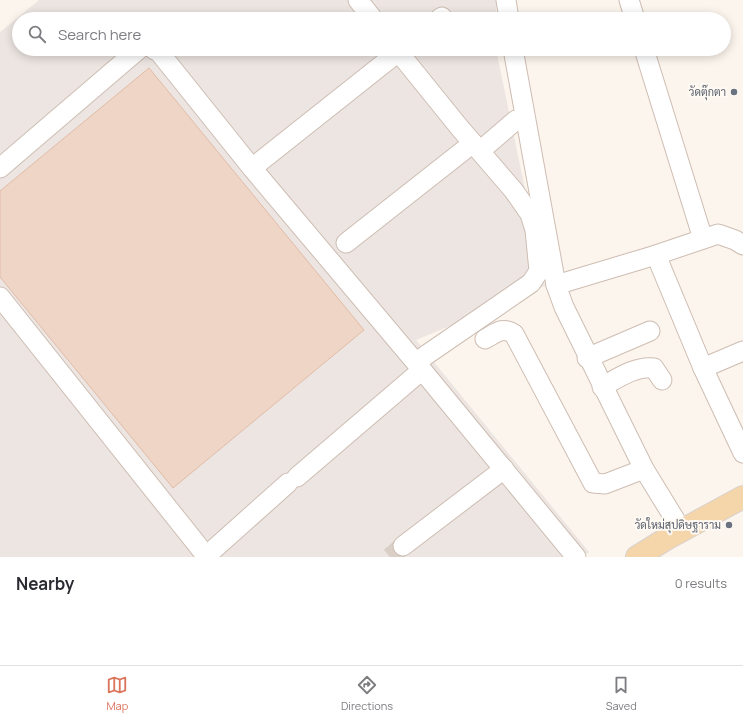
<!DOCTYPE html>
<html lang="en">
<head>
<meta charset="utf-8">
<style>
	:root { --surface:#fff; --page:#f2f2f3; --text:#2b2b33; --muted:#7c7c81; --line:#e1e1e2; --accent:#dc735b }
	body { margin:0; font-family:Manrope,Sarabun,sans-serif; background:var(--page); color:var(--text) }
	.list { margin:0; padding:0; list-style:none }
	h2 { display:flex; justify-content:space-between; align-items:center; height:52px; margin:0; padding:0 16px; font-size:17px }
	h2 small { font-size:13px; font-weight:400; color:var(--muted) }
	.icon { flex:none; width:22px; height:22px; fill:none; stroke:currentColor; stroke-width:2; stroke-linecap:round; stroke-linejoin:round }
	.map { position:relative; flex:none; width:743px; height:557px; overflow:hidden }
	.search { position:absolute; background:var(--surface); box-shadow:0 2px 10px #0003; left:12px; right:12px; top:12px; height:44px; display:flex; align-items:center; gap:10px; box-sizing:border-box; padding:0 14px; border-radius:22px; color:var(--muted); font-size:15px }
	.sheet { height:108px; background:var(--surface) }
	nav { display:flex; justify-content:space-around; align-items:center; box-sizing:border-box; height:56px; border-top:1px solid var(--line); background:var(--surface); font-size:11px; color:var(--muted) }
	nav a { display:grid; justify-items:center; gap:2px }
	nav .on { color:var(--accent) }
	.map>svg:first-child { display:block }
	.industrial { fill:#ece5e1 }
	.building { fill:#efd5c6; stroke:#e1bba7 }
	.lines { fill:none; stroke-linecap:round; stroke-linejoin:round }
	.minor-tunnel { stroke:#dacfc6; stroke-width:19; stroke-dasharray:19 10; stroke-linecap:butt }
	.minor-casing { stroke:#cebdb2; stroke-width:21 }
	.major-casing { stroke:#d9d1ce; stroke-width:24 }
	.minor { stroke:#fff; stroke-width:19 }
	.major { stroke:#f5d6ab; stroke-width:22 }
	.worship-dot { fill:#6b7280; stroke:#fef9f3; stroke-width:1.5 }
	.labels { text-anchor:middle; stroke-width:4; stroke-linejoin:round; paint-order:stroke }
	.worship-label { font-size:11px; fill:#5b616d; stroke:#fef9f3; text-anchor:end }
</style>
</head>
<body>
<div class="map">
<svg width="743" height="557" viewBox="0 0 743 557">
	<rect width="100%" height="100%" fill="#fcf5ed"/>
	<polygon class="industrial" points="39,0 496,0 496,19 19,19 19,49 496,49 545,286 416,340 589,552 583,557 0,557 0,32"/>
	<polygon class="building" points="149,68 364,330 173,488 0,277 0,191"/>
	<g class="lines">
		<polyline class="minor-tunnel" points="390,557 403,546"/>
		<g class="minor-casing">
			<g id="minor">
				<polyline points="358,0 373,19"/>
				<polyline points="506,0 509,19"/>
				<polyline points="629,0 635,19"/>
				<polyline points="439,19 442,17"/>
				<polyline points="153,49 159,52 252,168 422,370"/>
				<polyline points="396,49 459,127 514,191 530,214 535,230 539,271 531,283 416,362"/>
				<polyline points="513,49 556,285 564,307 644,469 682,531"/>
				<polyline points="644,49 703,239"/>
				<polyline points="480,151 516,120"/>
				<polyline points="0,168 139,49"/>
				<polyline points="252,168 402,49"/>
				<polyline points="346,243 473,143"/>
				<polyline points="656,255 703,368 743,453"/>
				<polyline points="556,285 656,255 718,234 735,240 743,245"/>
				<polyline points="0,297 207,557"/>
				<path d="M485 339C496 333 503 326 514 334L593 483 605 484 644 469"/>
				<polyline points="587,358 650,331"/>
				<polyline points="703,368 743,351"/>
				<path d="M602 387C618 378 635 366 654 368L662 380"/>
				<polyline points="297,477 422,370 576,557"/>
				<polyline points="403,546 504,469"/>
				<polyline points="205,557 288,483"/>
			</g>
		</g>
		<g class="major-casing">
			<polyline id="major" points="637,557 666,539 743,497"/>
		</g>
		<use href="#minor" class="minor"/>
		<use href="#major" class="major"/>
	</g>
	<g class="worship-dot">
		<circle cx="734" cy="92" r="4"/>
		<circle cx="729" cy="525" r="4"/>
	</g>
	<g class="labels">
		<g class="worship-label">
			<text x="726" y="96">วัดตุ๊กตา</text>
			<text x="721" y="529">วัดใหม่สุปดิษฐาราม</text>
		</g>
	</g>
</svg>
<div class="search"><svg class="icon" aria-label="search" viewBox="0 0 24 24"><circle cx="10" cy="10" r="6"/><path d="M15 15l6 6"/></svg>Search here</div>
</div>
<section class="sheet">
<h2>Nearby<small>0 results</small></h2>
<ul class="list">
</ul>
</section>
<nav>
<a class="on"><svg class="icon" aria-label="map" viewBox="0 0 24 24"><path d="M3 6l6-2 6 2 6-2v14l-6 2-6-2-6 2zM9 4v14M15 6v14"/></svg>Map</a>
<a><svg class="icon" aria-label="directions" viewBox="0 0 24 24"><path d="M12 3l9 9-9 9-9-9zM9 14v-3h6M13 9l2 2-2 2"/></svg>Directions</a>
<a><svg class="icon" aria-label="saved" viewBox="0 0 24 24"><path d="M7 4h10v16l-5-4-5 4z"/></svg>Saved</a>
</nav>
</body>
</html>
